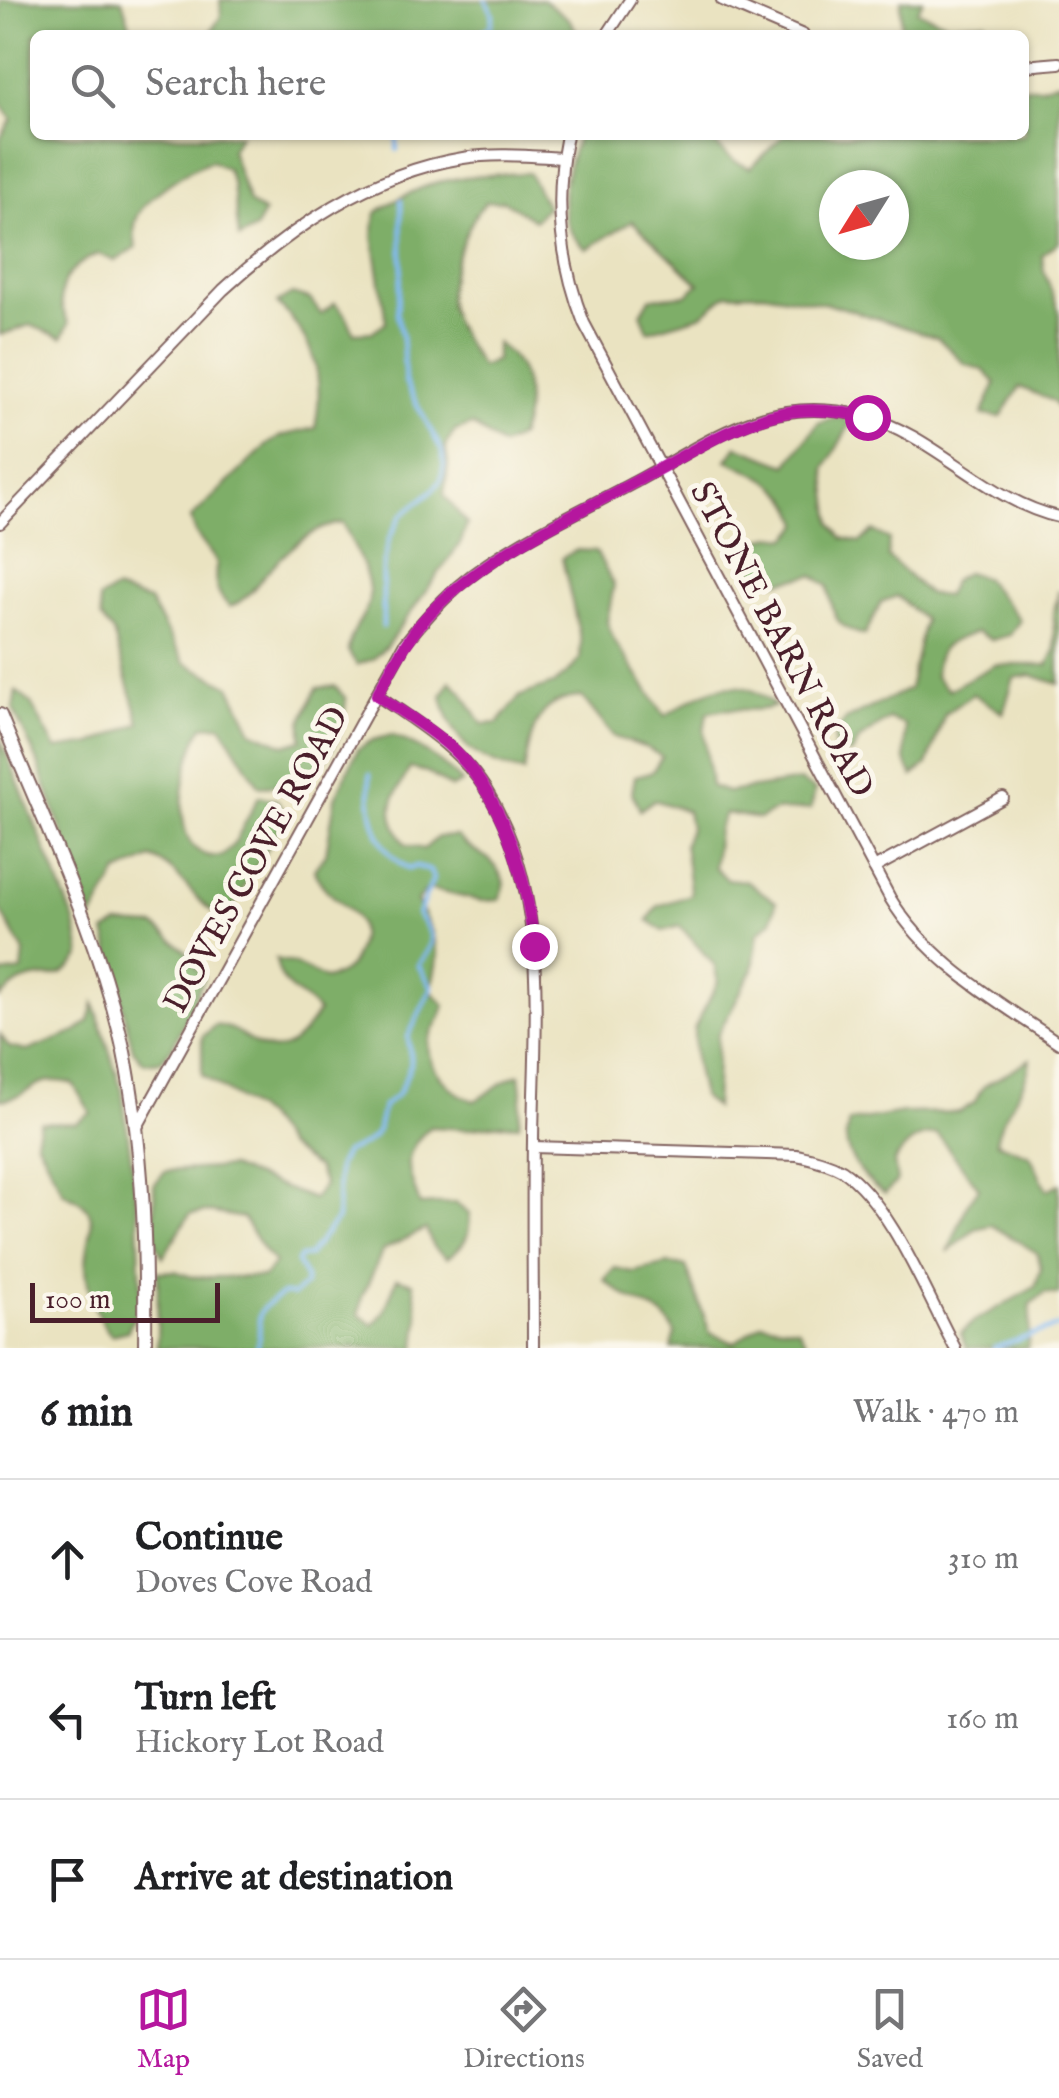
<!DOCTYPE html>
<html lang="en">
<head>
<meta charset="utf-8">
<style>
	:root { --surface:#fff; --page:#f2f2f2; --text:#202124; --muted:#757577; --line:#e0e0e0; --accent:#b5179e }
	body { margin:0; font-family:"IM FELL English",serif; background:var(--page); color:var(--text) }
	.compass { position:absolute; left:819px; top:170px; width:90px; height:90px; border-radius:50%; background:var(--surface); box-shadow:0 2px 8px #0004; rotate:233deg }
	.scale { position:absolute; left:30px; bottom:25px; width:190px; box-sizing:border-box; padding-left:10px; border:5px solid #4a1f2b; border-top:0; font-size:28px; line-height:35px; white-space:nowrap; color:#4a1f2b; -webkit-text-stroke:8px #fbf7ec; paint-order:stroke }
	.stop { position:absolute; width:30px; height:30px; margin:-22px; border:8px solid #b5179e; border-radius:50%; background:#fff }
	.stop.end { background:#b5179e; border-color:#fff; box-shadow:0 2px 10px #0008 }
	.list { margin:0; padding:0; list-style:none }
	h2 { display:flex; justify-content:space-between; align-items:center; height:130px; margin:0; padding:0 40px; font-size:42px }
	h2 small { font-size:32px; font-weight:400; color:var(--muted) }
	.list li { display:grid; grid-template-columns:65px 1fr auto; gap:30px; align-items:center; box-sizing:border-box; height:160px; padding:0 40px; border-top:2px solid var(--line) }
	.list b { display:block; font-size:38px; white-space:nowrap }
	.list p { margin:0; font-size:32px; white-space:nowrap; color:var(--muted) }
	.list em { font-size:32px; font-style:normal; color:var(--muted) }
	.icon { flex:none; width:55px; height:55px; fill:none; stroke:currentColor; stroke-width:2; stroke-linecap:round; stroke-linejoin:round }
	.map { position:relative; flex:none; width:1059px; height:1348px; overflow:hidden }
	.search { position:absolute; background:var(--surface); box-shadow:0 2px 8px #0004; left:30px; right:30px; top:30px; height:110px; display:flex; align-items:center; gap:25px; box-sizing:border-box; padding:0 35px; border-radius:15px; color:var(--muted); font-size:38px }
	.sheet { height:610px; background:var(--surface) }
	nav { display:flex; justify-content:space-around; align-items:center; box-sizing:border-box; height:140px; border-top:2px solid var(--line); background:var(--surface); font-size:28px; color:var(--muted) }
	nav a { display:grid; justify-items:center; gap:5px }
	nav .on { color:var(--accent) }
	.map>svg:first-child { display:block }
	.forest { fill:#7eae68; stroke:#64664a; stroke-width:2.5; fill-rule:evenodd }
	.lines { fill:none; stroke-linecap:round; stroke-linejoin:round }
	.stream { stroke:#84bcf5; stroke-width:4 }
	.minor-casing { stroke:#826460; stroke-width:14 }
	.tertiary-casing { stroke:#826460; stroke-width:16 }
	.minor { stroke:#fff; stroke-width:10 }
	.tertiary { stroke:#fff; stroke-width:12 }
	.route { stroke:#b5179e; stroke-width:12 }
	.labels { text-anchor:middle; stroke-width:10; stroke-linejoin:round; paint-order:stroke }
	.street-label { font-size:35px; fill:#4a1f2b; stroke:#fbf7ec }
</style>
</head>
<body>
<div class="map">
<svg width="1059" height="1348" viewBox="0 0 1059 1348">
	<rect width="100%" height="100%" fill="#fbf7ec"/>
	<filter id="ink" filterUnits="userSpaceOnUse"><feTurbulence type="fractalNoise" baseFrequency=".01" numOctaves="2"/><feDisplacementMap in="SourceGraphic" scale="20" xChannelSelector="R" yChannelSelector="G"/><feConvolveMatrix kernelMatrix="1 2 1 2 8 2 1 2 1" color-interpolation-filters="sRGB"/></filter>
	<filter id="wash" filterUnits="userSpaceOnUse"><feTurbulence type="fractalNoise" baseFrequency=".0048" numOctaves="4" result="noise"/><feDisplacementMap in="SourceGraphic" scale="40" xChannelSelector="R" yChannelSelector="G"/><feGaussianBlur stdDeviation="2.25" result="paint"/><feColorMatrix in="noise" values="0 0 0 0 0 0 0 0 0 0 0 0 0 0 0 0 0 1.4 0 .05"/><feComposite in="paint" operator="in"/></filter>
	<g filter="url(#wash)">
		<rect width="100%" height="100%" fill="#eae3c1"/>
		<g class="forest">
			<path d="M0 0H122L133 35H35V135H240L231 150 249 203 264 213 255 229 239 238 233 185 227 169 211 161C191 167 148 195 138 215 133 226 134 236 136 248L115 261 99 254C67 266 50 291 69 323L62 338 30 325 0 335V138L12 119 0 103Z"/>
			<polygon points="220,0 544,0 569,19 579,35 209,35 221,16"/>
			<polygon points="901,0 923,0 917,11 949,24 985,22 993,35 901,35"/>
			<path d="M1059 81V242L1042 255 1044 271 1059 311V410L1053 401 1020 387 1001 417 982 415 996 383 983 370 965 364 938 338 834 305 763 293 727 294 700 316 648 331 641 313 650 298 686 295 699 284 632 221 587 249C549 223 565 172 578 135H705L734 161 750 168 784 135H1024V87H1041ZM834 185H894V245H834Z"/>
			<path d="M529 173 547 207 534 220 504 201 486 202C468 219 446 278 449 303 452 325 470 349 481 367L496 360V343C529 364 533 402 519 437L502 446 472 425 455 431 445 446 448 464 444 495 467 524 461 542 386 647 373 659 357 665 348 651C350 632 360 624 367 607 377 583 352 545 343 523 313 526 290 548 270 569 255 585 250 598 230 607 215 592 213 582 217 562L196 534 191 518 267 445 281 436 315 428C325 377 315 340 277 303L292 294 310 299 321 314 335 303 347 317 354 333 372 332 386 322 373 236 376 213C429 175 466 176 529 173Z"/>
			<path d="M835 417 852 421 825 469 832 523 842 538 860 542 873 531 889 539 888 557 928 594 946 596 953 580 967 572 984 578 1020 620 1010 635 992 640 977 632C948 643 936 643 935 677L948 690 995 665H1048L1055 650 1053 615 1059 590V684L1031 675 1014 678 1003 713 973 694 945 714 927 765 913 776 905 761V725L889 719 860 739 851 754 835 749V732L847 719 909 689 924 620 897 596 881 602 865 635C833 628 834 614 828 586L813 575 777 582 760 578 749 564 748 545 771 536 788 538 800 525C792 487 760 475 727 460L737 446 787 465 818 423Z"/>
			<path d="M577 550 596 551 614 585 607 622 614 640 665 716C702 692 736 668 775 706 750 715 733 704 707 713L704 731 711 786 727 792 800 781 815 790 811 809 775 811 759 819 725 813 718 829 714 867 727 879 746 881 776 902 772 920 758 933 753 969 718 1034 715 1108 702 1097 695 1063 694 1029 718 982 714 965 680 926 663 931 648 920 658 906 691 895 684 844 690 828 687 811 654 800 640 810 632 793 635 776 652 772 662 757 647 748 614 737 582 697C536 698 531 733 524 772 478 762 452 745 442 696L450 681 463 693 482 724 498 723 520 696 553 684 568 673 580 659 581 642 562 558Z"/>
			<path d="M115 590 149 601 184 662 230 686 252 731 285 745 302 740V721L317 688 335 686 346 699C344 733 328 773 292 783 282 786 269 785 259 786L221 725 203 726C187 751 165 841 206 855 211 857 216 856 222 856L234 844 259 796 277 800 287 815 234 905 219 916C191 900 181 868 151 858L118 873 92 919 37 760 13 709 16 691 30 702 56 749 92 744 140 723 113 633 101 618 99 599Z"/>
			<path d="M391 735C417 744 444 762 462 783L451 788 427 772 410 768C391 802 383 811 406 845L424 849 438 837 457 836C479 861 489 847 505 884L499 900 481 901 428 889 417 901 432 932 438 956 431 991 445 1005C441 1022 432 1029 429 1041 424 1066 452 1094 474 1101 491 1093 501 1080 520 1074L522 1091 519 1125 501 1124 466 1129 430 1127C399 1155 408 1169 420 1205L455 1203 469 1214C471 1236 465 1245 447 1258L433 1247 426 1229 383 1250 362 1297 359 1314 373 1325 384 1312 397 1278 413 1283 419 1319 416 1348H157L158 1272 175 1271 192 1277H264L275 1263 263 1250 243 1218 209 1212 190 1214 163 1257 155 1241 154 1185 165 1171 230 1167 313 1199 324 1185 317 1168 287 1147 264 1116 202 1075V1037L215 1025C239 1028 240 1037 260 1046 287 1059 306 1032 318 1012 299 989 281 993 276 959L293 963 325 979C340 975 349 971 355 955 377 906 327 909 314 869L326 854 335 798 358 749 373 740Z"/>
			<path d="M0 738 75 922 81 955C60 987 48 970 21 982 14 985 6 993 0 998V974L22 971 24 952 0 909Z"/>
			<polygon points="119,924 155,926 185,950 204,978 173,1046 161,1061 144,1063 133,1050 105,932"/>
			<path d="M94 1003 122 1090 138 1211 141 1300 128 1331 111 1335C97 1319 87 1290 86 1268 85 1233 109 1211 64 1193L36 1140 40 1122 76 1123 91 1113 73 1084C30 1073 37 1096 0 1100V1034L9 1047 27 1051 76 1032 89 1021Z"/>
			<path d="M1030 1059C1027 1091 1001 1111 996 1142L1030 1155 1047 1190 1059 1184V1295L1045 1293 1031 1304 1028 1348H966L961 1333 974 1321 1035 1287 1041 1269 1037 1253 991 1225 975 1229 948 1252 968 1203 979 1188 937 1134C915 1136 906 1144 894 1162L897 1181 885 1194C869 1184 847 1160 846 1139 845 1133 848 1128 849 1122L903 1113 959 1112 974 1103 983 1087Z"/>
			<path d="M668 1264 686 1266 710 1333 734 1343 762 1323 798 1328 807 1344 804 1348H672L675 1333C661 1307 653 1311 631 1299 621 1294 613 1287 604 1280L615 1268 633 1272Z"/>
		</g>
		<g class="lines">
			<g class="stream">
				<polyline points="477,35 491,26 493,14 486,0"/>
				<polyline points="397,150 397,135"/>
				<polyline points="383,627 383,568 389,539 401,516 433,490 441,480 444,465 442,451 405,382 402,336 397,314 402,268 401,200"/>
				<path d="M257 1348C266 1316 245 1316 283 1294L293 1295 305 1285V1277L297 1262 300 1257 308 1256 337 1219 338 1166 345 1152C375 1142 378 1135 383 1106L398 1094 405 1079 411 1064 408 1037 432 987 418 965C434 943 437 938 418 915L433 879 430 871 416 866 409 869C375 850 368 810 370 774"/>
				<polyline points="994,1348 1059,1326"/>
			</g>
		</g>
	</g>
	<g filter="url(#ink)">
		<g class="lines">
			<g class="minor-casing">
				<g id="minor">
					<polyline points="722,0 803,35"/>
					<polyline points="607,35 630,0"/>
					<polyline points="1024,66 1059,63"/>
					<path d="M567 135C554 199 560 262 584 323L890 898C929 963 998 1001 1059 1043"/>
					<path d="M0 523 223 290C291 228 370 173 463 158 495 153 529 156 562 158"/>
					<path d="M377 695C417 723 459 747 486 790 551 894 534 1025 533 1141 532 1210 533 1279 533 1348"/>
					<polyline points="874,868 1003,798"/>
					<path d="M137 1127 405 643C421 623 438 604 457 587 509 543 575 514 635 482 682 457 733 420 787 412 812 408 838 410 863 416 935 434 986 501 1059 517"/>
					<path d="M533 1147 797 1155C813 1159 828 1162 842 1170 890 1202 927 1296 955 1348"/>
				</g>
			</g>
			<g class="tertiary-casing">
				<path id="tertiary" d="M0 715C44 823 100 937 124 1052 144 1150 146 1248 145 1348"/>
			</g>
			<use href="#minor" class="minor"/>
			<use href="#tertiary" class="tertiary"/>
		</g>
	</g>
	<g class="lines" filter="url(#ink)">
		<path class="route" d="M534 946C527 876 502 792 447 744 426 726 400 711 377 695 393 666 408 636 431 612 490 551 571 517 644 477 688 454 734 423 783 413 811 407 840 411 867 417"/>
	</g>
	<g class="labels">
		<g class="street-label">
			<text transform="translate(783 639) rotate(62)" y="12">STONE BARN ROAD</text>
			<text transform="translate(255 859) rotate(-61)" y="12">DOVES COVE ROAD</text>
		</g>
	</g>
</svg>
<svg class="compass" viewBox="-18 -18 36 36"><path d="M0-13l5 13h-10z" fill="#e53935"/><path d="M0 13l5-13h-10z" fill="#757577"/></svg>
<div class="scale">100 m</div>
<div class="stop" style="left:867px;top:417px"></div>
<div class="stop end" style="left:534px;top:946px"></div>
<div class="search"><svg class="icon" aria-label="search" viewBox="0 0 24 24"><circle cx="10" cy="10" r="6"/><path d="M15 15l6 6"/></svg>Search here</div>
</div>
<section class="sheet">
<h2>6 min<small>Walk · 470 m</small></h2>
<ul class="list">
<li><svg class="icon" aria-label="ahead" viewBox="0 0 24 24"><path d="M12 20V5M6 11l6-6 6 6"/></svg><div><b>Continue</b><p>Doves Cove Road</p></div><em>310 m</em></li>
<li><svg class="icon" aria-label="left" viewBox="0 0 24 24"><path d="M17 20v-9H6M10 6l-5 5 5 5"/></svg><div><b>Turn left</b><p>Hickory Lot Road</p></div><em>160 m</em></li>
<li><svg class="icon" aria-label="arrive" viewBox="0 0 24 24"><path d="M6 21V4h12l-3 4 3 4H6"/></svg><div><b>Arrive at destination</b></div></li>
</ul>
</section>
<nav>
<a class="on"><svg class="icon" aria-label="map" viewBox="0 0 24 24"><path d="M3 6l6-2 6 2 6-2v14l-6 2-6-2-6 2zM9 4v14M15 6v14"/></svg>Map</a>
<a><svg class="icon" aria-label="directions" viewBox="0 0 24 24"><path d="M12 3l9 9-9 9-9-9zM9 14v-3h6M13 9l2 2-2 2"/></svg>Directions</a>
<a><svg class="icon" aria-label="saved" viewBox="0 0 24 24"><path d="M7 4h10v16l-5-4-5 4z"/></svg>Saved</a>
</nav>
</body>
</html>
